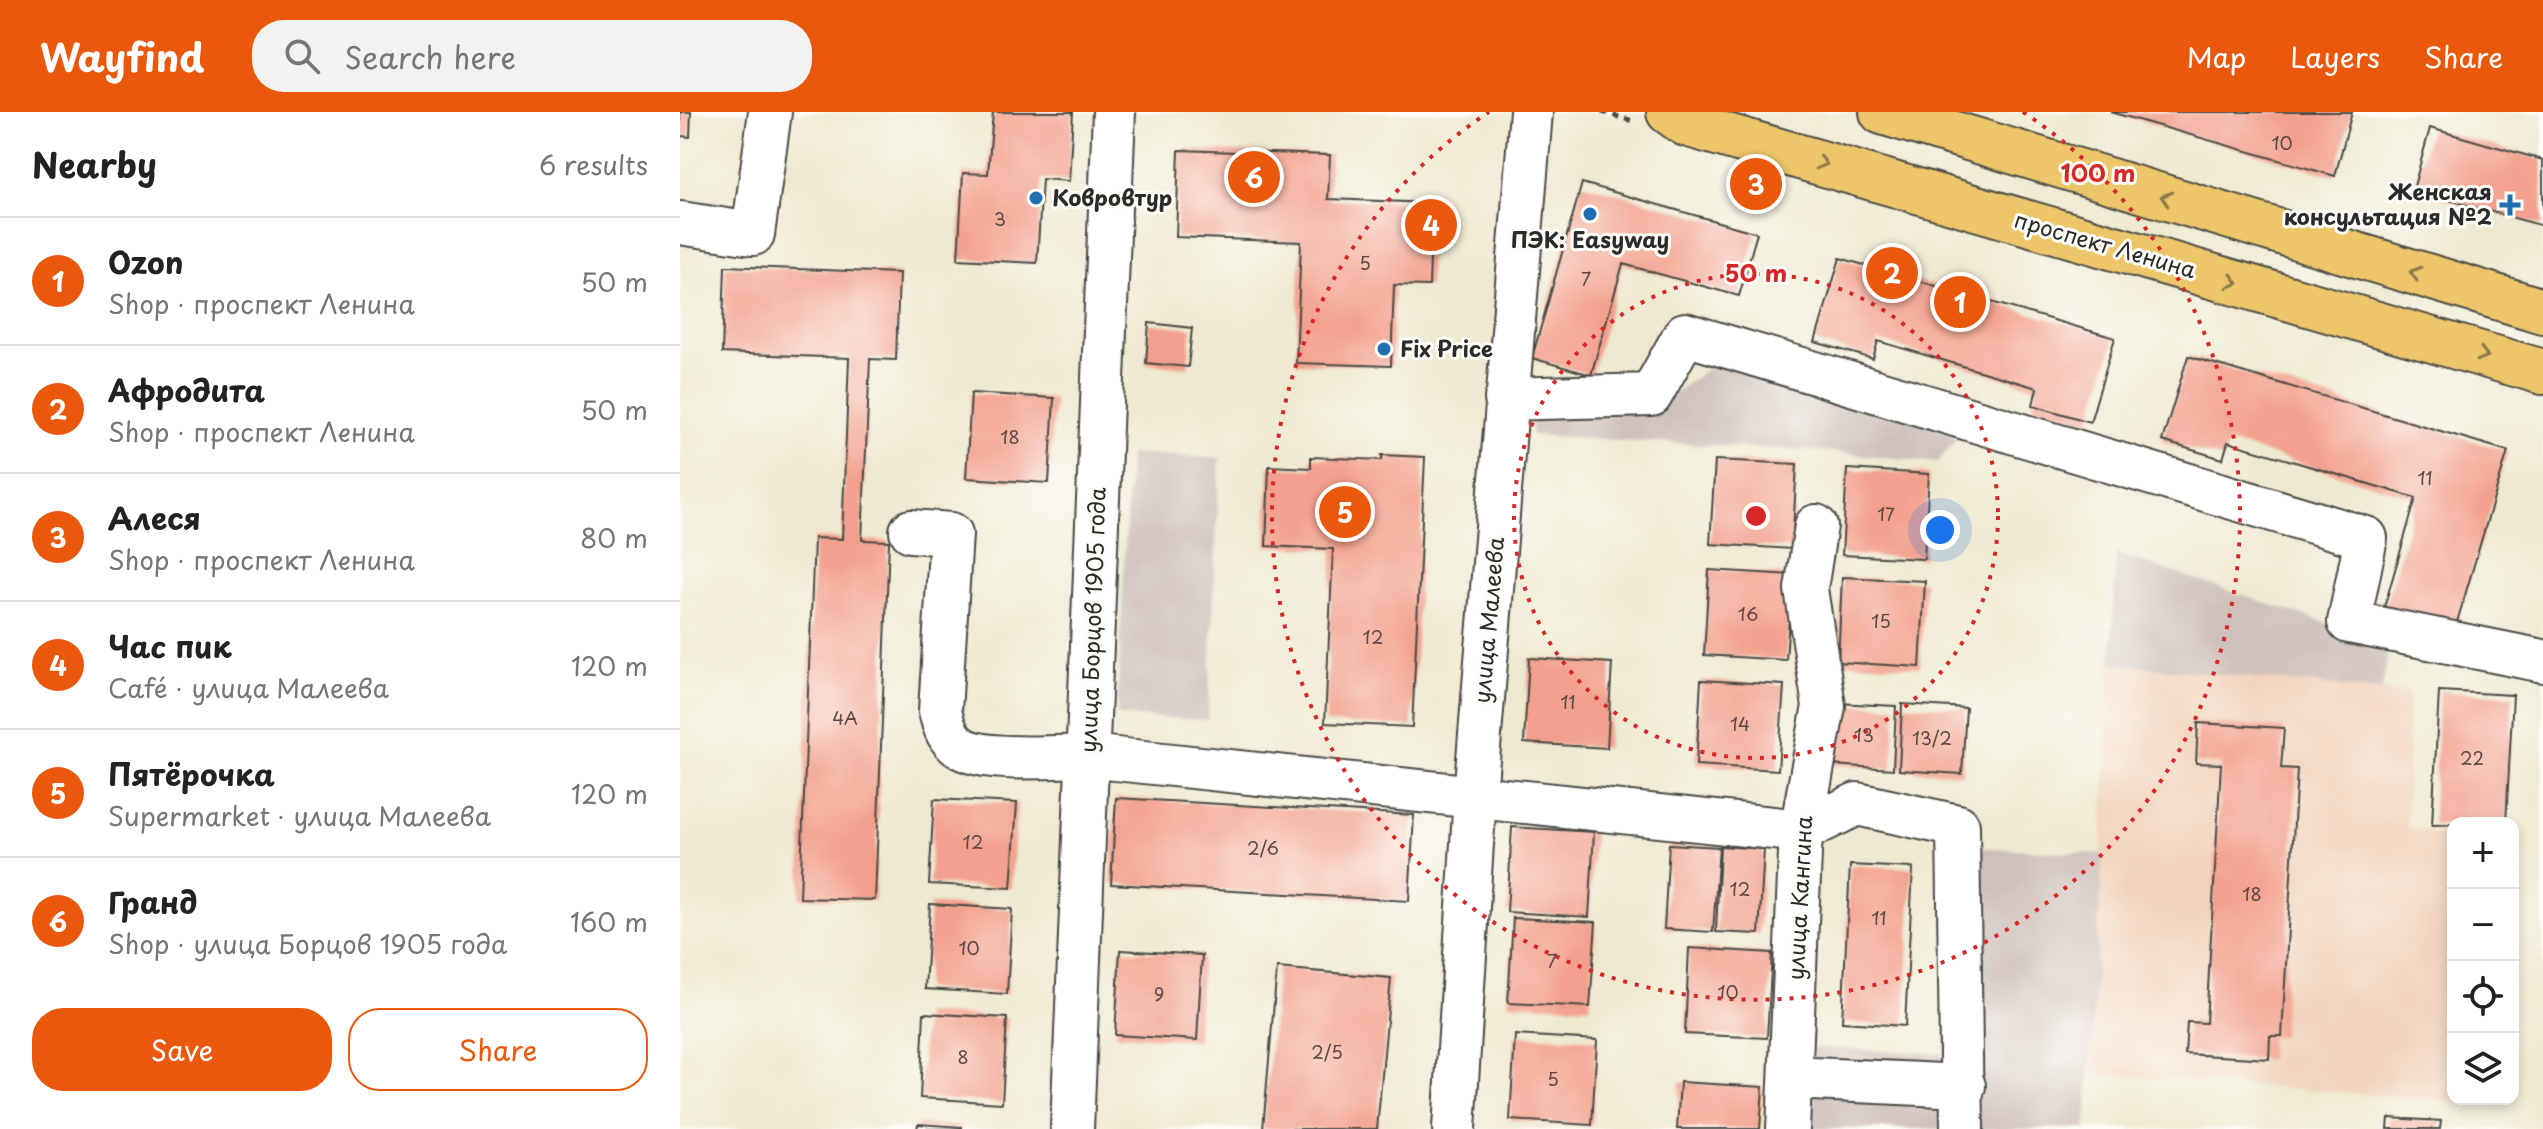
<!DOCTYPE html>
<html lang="en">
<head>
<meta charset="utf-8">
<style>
	:root { --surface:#fff; --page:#f2f2f2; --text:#222; --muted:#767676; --line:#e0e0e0; --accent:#ea580c }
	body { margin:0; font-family:"Playpen Sans",sans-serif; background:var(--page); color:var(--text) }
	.controls { position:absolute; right:24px; bottom:24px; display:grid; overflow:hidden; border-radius:16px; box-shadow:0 4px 12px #0003 }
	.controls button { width:72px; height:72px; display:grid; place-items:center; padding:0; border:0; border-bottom:2px solid var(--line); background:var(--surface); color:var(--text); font:40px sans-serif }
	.you { position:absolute; left:1260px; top:418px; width:28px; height:28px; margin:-20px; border:6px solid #fff; border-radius:50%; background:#1a73e8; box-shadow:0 0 0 12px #1a73e833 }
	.badge { display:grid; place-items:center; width:52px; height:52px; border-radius:50%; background:var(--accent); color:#fff; font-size:26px; font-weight:700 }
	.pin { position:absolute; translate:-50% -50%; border:4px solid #fff; box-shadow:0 2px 8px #0006 }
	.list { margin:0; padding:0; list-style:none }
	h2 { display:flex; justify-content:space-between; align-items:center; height:104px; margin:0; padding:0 32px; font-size:34px }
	h2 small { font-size:26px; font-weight:400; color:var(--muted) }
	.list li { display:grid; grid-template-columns:52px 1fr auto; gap:24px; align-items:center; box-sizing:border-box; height:128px; padding:0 32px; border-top:2px solid var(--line) }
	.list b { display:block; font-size:30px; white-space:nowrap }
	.list p { margin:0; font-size:26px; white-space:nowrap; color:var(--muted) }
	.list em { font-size:26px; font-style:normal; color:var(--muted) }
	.actions { display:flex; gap:16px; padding:24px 32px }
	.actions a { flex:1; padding:18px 0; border:2px solid var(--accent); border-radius:32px; text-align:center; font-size:28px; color:var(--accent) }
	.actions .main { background:var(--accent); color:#fff }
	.icon { flex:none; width:44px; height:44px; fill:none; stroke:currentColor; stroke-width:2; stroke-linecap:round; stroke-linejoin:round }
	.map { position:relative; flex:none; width:1863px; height:1017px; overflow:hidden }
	header { display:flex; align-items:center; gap:48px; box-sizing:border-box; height:112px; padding:0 40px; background:var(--accent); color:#fff }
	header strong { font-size:38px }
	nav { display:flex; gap:44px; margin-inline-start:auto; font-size:28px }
	.search { width:560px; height:72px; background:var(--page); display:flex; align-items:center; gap:20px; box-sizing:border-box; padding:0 28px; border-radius:32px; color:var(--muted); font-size:30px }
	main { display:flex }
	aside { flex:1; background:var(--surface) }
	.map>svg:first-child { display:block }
	.built { fill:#f2d4be }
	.industrial { fill:#cfc0ba }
	.building { fill:#f3a18e }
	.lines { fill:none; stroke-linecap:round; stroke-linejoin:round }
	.minor-casing { stroke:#484844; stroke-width:46 }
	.major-casing { stroke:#484844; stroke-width:48 }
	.path { stroke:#484844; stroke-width:5; stroke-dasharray:6 6; stroke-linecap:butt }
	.minor { stroke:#fff; stroke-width:42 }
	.major { stroke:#ecc669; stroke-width:44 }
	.oneway { stroke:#8c784a }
	.ring { fill:none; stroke:#d62828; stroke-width:4; stroke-dasharray:4 8 }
	.poi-dot { fill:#1f6fb2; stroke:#fdfcf7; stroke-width:3 }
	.labels { text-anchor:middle; stroke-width:6; stroke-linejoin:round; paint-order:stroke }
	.number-label { font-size:18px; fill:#5d4844 }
	.poi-label { font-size:22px; font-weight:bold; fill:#2b2b2b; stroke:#fdfcf7; text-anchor:start }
	.street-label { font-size:22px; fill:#2b2b2b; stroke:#fdfcf7 }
	.centre { fill:#d62828; stroke:#fdfcf7; stroke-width:4 }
	.ring-label { font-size:24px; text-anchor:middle; font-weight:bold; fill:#d62828; stroke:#fdfcf7; stroke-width:6; stroke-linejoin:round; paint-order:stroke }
</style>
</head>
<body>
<header>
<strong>Wayfind</strong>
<div class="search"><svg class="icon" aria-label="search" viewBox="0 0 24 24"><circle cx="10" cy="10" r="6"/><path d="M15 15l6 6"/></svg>Search here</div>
<nav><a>Map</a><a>Layers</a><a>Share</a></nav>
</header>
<main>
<aside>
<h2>Nearby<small>6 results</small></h2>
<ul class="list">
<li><span class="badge">1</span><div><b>Ozon</b><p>Shop · проспект Ленина</p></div><em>50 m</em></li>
<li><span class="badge">2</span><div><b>Афродита</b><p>Shop · проспект Ленина</p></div><em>50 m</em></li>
<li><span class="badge">3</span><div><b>Алеся</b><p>Shop · проспект Ленина</p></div><em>80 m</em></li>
<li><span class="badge">4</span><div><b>Час пик</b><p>Café · улица Малеева</p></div><em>120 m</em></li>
<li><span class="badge">5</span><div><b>Пятёрочка</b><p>Supermarket · улица Малеева</p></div><em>120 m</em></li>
<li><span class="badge">6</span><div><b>Гранд</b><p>Shop · улица Борцов 1905 года</p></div><em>160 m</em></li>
</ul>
<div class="actions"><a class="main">Save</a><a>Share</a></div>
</aside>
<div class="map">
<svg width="1863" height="1017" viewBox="0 0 1863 1017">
	<rect width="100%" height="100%" fill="#fdfcf7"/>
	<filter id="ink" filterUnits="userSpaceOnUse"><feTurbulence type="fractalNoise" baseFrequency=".0125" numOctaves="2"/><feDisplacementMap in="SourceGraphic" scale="16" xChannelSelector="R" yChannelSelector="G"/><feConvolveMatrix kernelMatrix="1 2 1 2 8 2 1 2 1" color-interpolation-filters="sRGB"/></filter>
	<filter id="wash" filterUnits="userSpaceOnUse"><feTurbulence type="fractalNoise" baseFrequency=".006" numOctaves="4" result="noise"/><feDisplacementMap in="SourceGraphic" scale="32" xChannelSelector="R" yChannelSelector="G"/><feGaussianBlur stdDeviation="1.8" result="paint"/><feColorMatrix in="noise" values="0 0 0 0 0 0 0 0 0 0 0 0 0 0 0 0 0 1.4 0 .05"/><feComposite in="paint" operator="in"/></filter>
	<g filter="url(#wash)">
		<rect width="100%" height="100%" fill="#eee9d0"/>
		<polygon class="built" points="1431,551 1729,580 1727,715 1773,723 1773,987 1807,987 1806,992 1410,961"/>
		<g class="industrial">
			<polygon points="1042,246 1285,315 1258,350 1154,340 851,323 854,293 982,290"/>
			<polygon points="449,342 540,346 528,608 437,604"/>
			<polygon points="1436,441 1709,532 1702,579 1431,551"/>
			<polygon points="1276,734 1423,742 1406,1017 1127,1017 1132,935 1264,942"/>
		</g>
		<g id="blocks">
			<g class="building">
				<polygon points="0,0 11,0 10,25 0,24"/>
				<polygon points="313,0 393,0 389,69 362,67 357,151 278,147 283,61 308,62"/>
				<polygon points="1430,0 1672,0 1655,64"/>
				<polygon points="1750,16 1863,48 1863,114 1733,78"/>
				<polygon points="499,38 650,43 648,87 752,91 749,174 714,173 711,254 616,251 621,130 496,125"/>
				<polygon points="902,71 1077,121 1059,184 943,152 911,263 852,246"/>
				<polygon points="1160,146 1435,226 1410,310 1353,293 1357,276 1198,229 1193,247 1135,230"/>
				<polygon points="45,154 219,161 216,248 190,247 182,428 209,429 195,788 120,786 134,426 162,427 169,246 42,241"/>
				<polygon points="469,211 512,216 508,255 466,251"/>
				<polygon points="1508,244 1828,339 1774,520 1703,499 1736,386 1548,330 1543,347 1482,329"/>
				<polygon points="291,281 374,286 369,371 286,366"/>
				<polygon points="702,343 745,345 732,615 645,611 653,437 586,434 589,354 631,356 631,345 702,348"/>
				<polygon points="1035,348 1117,352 1112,437 1030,432"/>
				<polygon points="1167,357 1249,362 1244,447 1162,443"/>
				<polygon points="1029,458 1112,463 1106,548 1024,543"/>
				<polygon points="1162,465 1245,469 1240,555 1158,550"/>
				<polygon points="849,546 932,551 927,636 844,631"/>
				<polygon points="1021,568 1104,573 1098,658 1016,653"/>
				<polygon points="1759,579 1833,583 1826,711 1752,713"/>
				<polygon points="1156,591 1216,594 1213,657 1152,653"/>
				<polygon points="1222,592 1286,596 1282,662 1219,658"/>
				<polygon points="1518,611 1604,616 1601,656 1617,657 1602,924 1590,924 1589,947 1505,942 1507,910 1526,911 1541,652 1516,651"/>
				<polygon points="436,686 734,703 729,789 431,772"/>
				<polygon points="254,687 337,691 331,776 249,772"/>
				<polygon points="832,715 914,720 909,805 827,800"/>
				<polygon points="989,732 1039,735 1033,820 984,817"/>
				<polygon points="1040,734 1084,737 1079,822 1036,820"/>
				<polygon points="1170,753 1233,756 1225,914 1162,910"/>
				<polygon points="250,792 332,797 327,882 245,877"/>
				<polygon points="833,806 916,810 910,895 828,891"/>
				<polygon points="1009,836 1092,841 1087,926 1005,922"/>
				<polygon points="440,838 522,843 517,928 435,923"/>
				<polygon points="597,856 711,866 697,1017 583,1017"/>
				<polygon points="244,901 327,906 322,991 240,986"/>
				<polygon points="835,923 917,928 912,1013 830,1008"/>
				<polygon points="1000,970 1083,975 1080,1017 997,1017"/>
				<polygon points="1709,1006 1761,1009 1760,1017 1708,1017"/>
				<polygon points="238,1012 282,1015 282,1017 237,1017"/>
			</g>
		</g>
	</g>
	<g filter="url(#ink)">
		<use href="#blocks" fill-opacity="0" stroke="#484844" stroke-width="2"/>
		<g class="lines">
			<g class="minor-casing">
				<g id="minor">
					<polyline points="0,111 73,122 90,0"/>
					<polyline points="826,287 971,283 1005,222 1686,426 1669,510 1863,549"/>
					<path d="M231 419 271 422 260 599C263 611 266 623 276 632 297 652 378 644 407 644L1121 719 1177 692 1278 714 1282 1017"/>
					<polyline points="1111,966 1284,974"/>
					<polyline points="392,1017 434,0"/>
					<polyline points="774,1017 795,684 851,0"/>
					<polyline points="1108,1017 1121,719 1144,594 1126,477 1136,414"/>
				</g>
			</g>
			<g class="major-casing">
				<g id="major">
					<polyline points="989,0 1006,12 1863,260"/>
					<polyline points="1202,0 1863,199"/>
				</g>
			</g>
			<polyline class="path" points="922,0 956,10"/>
			<use href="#minor" class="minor"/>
			<use href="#major" class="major"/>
		</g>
		<defs><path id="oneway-chevron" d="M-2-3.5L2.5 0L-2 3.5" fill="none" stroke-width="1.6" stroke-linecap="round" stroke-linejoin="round" transform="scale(2)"/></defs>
		<g class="oneway">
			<use href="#oneway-chevron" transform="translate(1142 51) rotate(16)"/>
			<use href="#oneway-chevron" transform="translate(1486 86) rotate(-163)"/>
			<use href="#oneway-chevron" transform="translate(1735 161) rotate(-163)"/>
			<use href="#oneway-chevron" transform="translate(1553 170) rotate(16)"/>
			<use href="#oneway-chevron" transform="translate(1803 243) rotate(16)"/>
		</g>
	</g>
	<g class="ring">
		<circle cx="1076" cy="404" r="242"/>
		<path d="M1343 0A484 484 0 1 1 809 0"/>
	</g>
	<g class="poi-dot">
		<circle cx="356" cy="86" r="8"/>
		<path d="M1826 81h8v8h8v8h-8v8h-8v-8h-8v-8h8z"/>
		<circle cx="910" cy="102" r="8"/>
		<circle cx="704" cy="237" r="8"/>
	</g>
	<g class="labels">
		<g class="number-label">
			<text x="1602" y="38">10</text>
			<text x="320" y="114">3</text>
			<text x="685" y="158">5</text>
			<text x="906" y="174">7</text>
			<text x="330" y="332">18</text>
			<text x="1745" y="373">11</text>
			<text x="1206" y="409">17</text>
			<text x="1068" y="509">16</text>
			<text x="1201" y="516">15</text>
			<text x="693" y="532">12</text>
			<text x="888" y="597">11</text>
			<text x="165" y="613">4А</text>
			<text x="1060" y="619">14</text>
			<text x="1184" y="630">13</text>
			<text x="1252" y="633">13/2</text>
			<text x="1792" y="653">22</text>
			<text x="293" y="737">12</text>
			<text x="583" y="743">2/6</text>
			<text x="1060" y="784">12</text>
			<text x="1572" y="789">18</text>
			<text x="1199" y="813">11</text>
			<text x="289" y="843">10</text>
			<text x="872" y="856">7</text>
			<text x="1048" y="887">10</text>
			<text x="479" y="889">9</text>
			<text x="647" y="947">2/5</text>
			<text x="283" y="952">8</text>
			<text x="873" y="974">5</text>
		</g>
		<g class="poi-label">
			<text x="1812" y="88" text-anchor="end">Женская<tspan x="1812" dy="25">консультация №2</tspan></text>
			<text x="372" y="94">Ковровтур</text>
			<text x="910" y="136" text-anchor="middle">ПЭК: Easyway</text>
			<text x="720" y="245">Fix Price</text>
		</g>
		<g class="street-label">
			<text transform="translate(1425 133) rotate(16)" y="8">проспект Ленина</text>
			<text transform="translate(413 508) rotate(-88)" y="8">улица Борцов 1905 года</text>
			<text transform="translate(809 508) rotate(-85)" y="8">улица Малеева</text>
			<text transform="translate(1120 786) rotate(-87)" y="8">улица Кангина</text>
		</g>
	</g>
	<circle cx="1076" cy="404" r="12" class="centre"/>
	<g class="ring-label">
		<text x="1418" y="70">100 m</text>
		<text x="1076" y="170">50 m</text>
	</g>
</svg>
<div class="controls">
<button>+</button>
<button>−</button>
<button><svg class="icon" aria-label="locate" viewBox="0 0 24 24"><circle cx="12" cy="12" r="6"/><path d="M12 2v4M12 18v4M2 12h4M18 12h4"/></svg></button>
<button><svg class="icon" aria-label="layers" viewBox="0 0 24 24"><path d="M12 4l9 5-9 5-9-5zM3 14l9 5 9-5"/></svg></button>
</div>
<div class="you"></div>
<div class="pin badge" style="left:1280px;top:190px">1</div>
<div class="pin badge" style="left:1212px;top:161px">2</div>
<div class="pin badge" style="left:1076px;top:72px">3</div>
<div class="pin badge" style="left:751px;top:113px">4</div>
<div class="pin badge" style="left:665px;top:400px">5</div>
<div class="pin badge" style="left:574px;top:65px">6</div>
</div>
</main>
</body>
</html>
